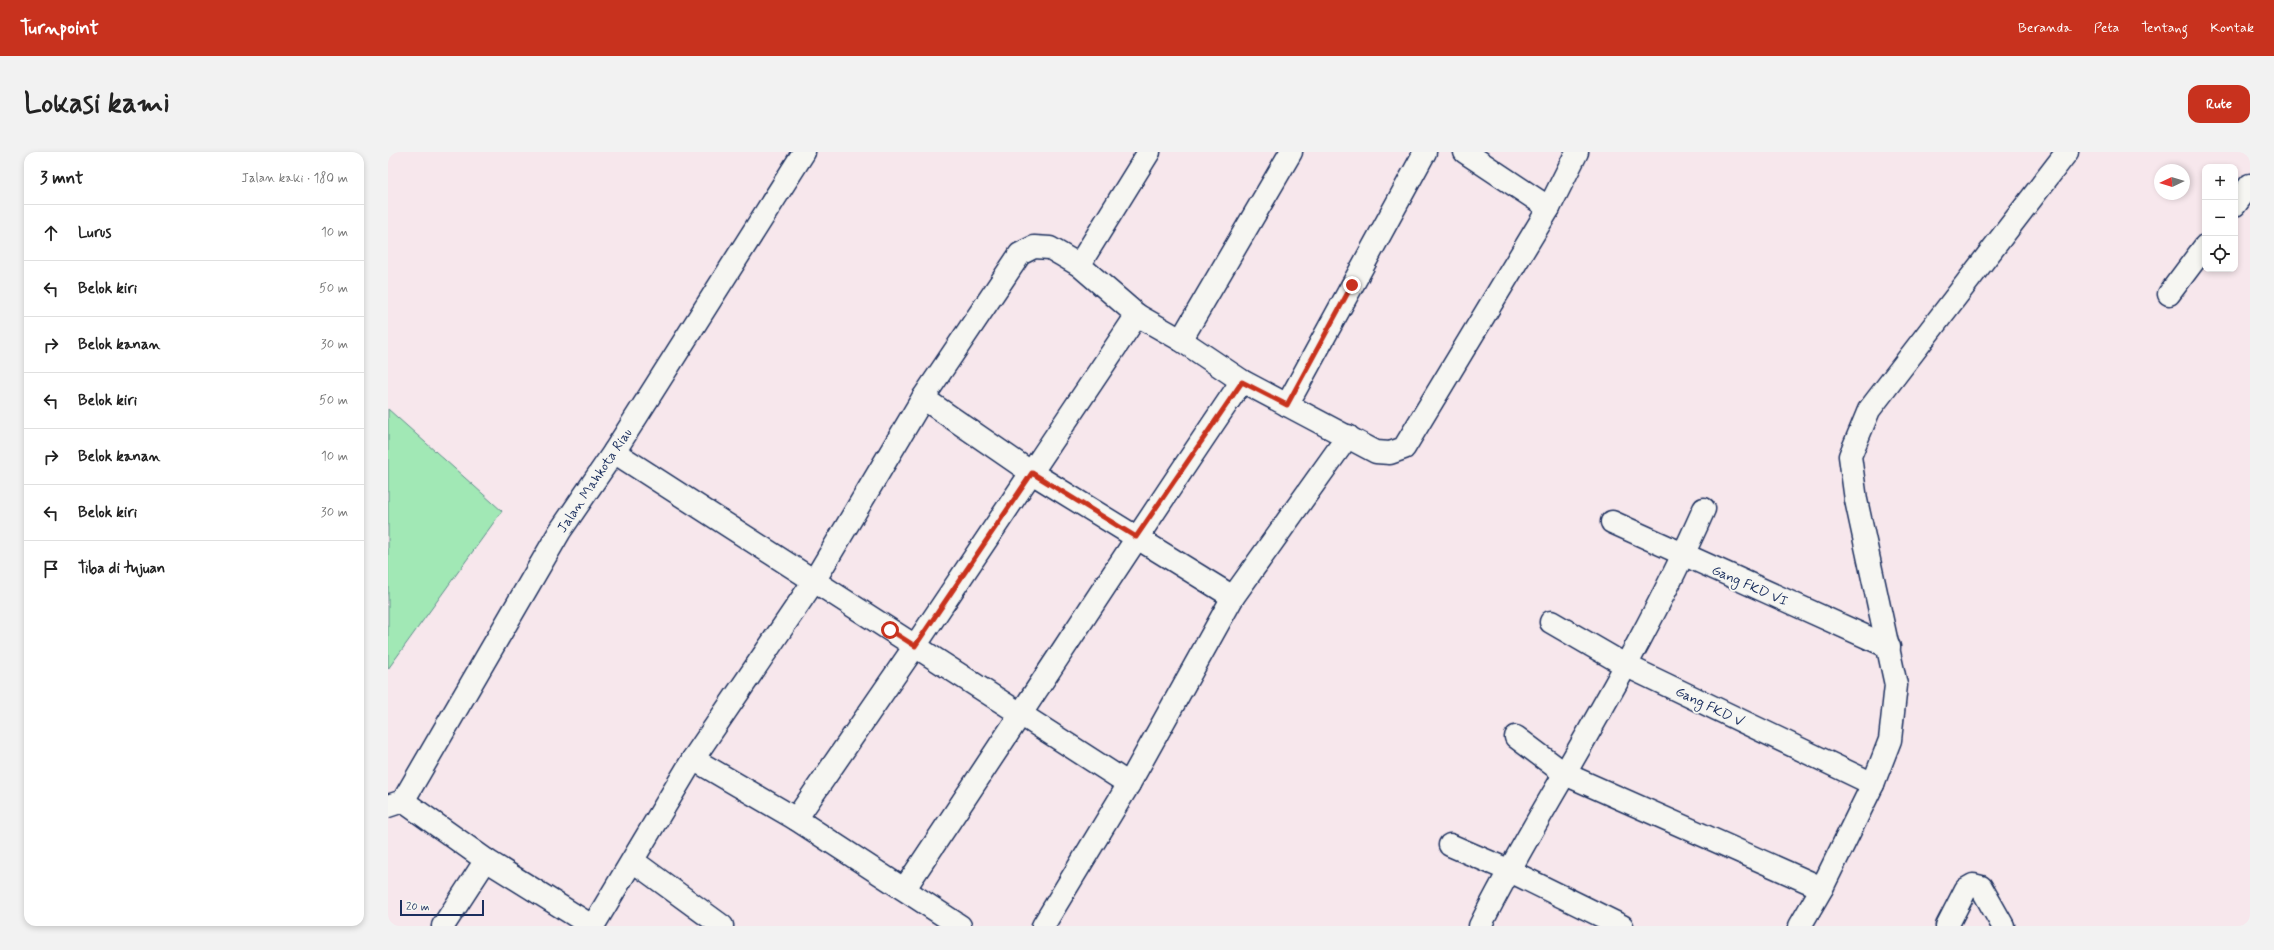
<!DOCTYPE html>
<html lang="id">
<head>
<meta charset="utf-8">
<style>
	:root { --surface:#fff; --page:#f2f2f2; --text:#222; --muted:#767676; --line:#e0e0e0; --accent:#c8321e }
	body { margin:0; font-family:Mynerve,sans-serif; background:var(--page); color:var(--text) }
	.controls { position:absolute; right:12px; top:12px; display:grid; overflow:hidden; border-radius:8px; box-shadow:0 2px 6px #0003 }
	.controls button { width:36px; height:36px; display:grid; place-items:center; padding:0; border:0; border-bottom:1px solid var(--line); background:var(--surface); color:var(--text); font:20px sans-serif }
	.compass { position:absolute; left:1766px; top:12px; width:36px; height:36px; border-radius:50%; background:var(--surface); box-shadow:0 2px 6px #0003; rotate:266deg }
	.scale { position:absolute; left:12px; bottom:10px; width:84px; box-sizing:border-box; padding-left:4px; border:2px solid #1b2f5e; border-top:0; font-size:11px; line-height:14px; white-space:nowrap; color:#1b2f5e; -webkit-text-stroke:3px #f6f6f2; paint-order:stroke }
	.stop { position:absolute; width:12px; height:12px; margin:-9px; border:3px solid #c8321e; border-radius:50%; background:#fff }
	.stop.end { background:#c8321e; border-color:#fff; box-shadow:0 1px 4px #0008 }
	.list { margin:0; padding:0; list-style:none }
	h2 { display:flex; justify-content:space-between; align-items:center; height:52px; margin:0; padding:0 16px; font-size:17px }
	h2 small { font-size:13px; font-weight:400; color:var(--muted) }
	.list li { display:grid; grid-template-columns:26px 1fr auto; gap:12px; align-items:center; box-sizing:border-box; height:56px; padding:0 16px; border-top:1px solid var(--line) }
	.list b { display:block; font-size:15px; white-space:nowrap }
	.list em { font-size:13px; font-style:normal; color:var(--muted) }
	.icon { flex:none; width:22px; height:22px; fill:none; stroke:currentColor; stroke-width:2; stroke-linecap:round; stroke-linejoin:round }
	.map { position:relative; flex:none; width:1862px; height:774px; overflow:hidden; border-radius:12px }
	header { display:flex; align-items:center; gap:24px; box-sizing:border-box; height:56px; padding:0 20px; background:var(--accent); color:#fff }
	header strong { font-size:19px }
	nav { display:flex; gap:22px; margin-inline-start:auto; font-size:14px }
	.intro { display:flex; align-items:center; justify-content:space-between; box-sizing:border-box; height:96px; padding:0 24px }
	h1 { margin:0; font-size:28px }
	.button { padding:10px 18px; border-radius:12px; background:var(--accent); color:#fff; font-size:14px; font-weight:700 }
	main { display:flex; gap:24px; padding:0 24px }
	aside { flex:1; background:var(--surface); border-radius:12px; box-shadow:0 2px 6px #0003 }
	.map>svg:first-child { display:block }
	.green { fill:#a1e8b5; stroke:#5e8c8a }
	.lines { fill:none; stroke-linecap:round; stroke-linejoin:round }
	.minor-casing { stroke:#1b2f5e; stroke-width:25 }
	.minor { stroke:#f6f6f2; stroke-width:22 }
	.route { stroke:#c8321e; stroke-width:5 }
	.labels { text-anchor:middle; stroke-width:4; stroke-linejoin:round; paint-order:stroke }
	.street-label { font-size:14px; fill:#1b2f5e; stroke:#f6f6f2 }
</style>
</head>
<body>
<header>
<strong>Turnpoint</strong>
<nav><a>Beranda</a><a>Peta</a><a>Tentang</a><a>Kontak</a></nav>
</header>
<div class="intro"><h1>Lokasi kami</h1><a class="button">Rute</a></div>
<main>
<aside>
<h2>3 mnt<small>Jalan kaki · 180 m</small></h2>
<ul class="list">
<li><svg class="icon" aria-label="ahead" viewBox="0 0 24 24"><path d="M12 20V5M6 11l6-6 6 6"/></svg><div><b>Lurus</b></div><em>10 m</em></li>
<li><svg class="icon" aria-label="left" viewBox="0 0 24 24"><path d="M17 20v-9H6M10 6l-5 5 5 5"/></svg><div><b>Belok kiri</b></div><em>50 m</em></li>
<li><svg class="icon" aria-label="right" viewBox="0 0 24 24"><path d="M7 20v-9h11M14 6l5 5-5 5"/></svg><div><b>Belok kanan</b></div><em>30 m</em></li>
<li><svg class="icon" aria-label="left" viewBox="0 0 24 24"><path d="M17 20v-9H6M10 6l-5 5 5 5"/></svg><div><b>Belok kiri</b></div><em>50 m</em></li>
<li><svg class="icon" aria-label="right" viewBox="0 0 24 24"><path d="M7 20v-9h11M14 6l5 5-5 5"/></svg><div><b>Belok kanan</b></div><em>10 m</em></li>
<li><svg class="icon" aria-label="left" viewBox="0 0 24 24"><path d="M17 20v-9H6M10 6l-5 5 5 5"/></svg><div><b>Belok kiri</b></div><em>30 m</em></li>
<li><svg class="icon" aria-label="arrive" viewBox="0 0 24 24"><path d="M6 21V4h12l-3 4 3 4H6"/></svg><div><b>Tiba di tujuan</b></div></li>
</ul>
</aside>
<div class="map">
<svg width="1862" height="774" viewBox="0 0 1862 774">
	<rect width="100%" height="100%" fill="#f7e7ec"/>
	<filter id="ink" filterUnits="userSpaceOnUse"><feTurbulence type="fractalNoise" baseFrequency=".025" numOctaves="2"/><feDisplacementMap in="SourceGraphic" scale="8" xChannelSelector="R" yChannelSelector="G"/><feConvolveMatrix kernelMatrix="1 2 1 2 8 2 1 2 1" color-interpolation-filters="sRGB"/></filter>
	<g filter="url(#ink)">
		<polygon class="green" points="0,257 114,359 0,517"/>
		<g class="lines">
			<g class="minor-casing">
				<g id="minor">
					<polyline points="1077,0 1161,56"/>
					<polyline points="1847,53 1862,33"/>
					<polyline points="691,113 749,163 793,188 854,229 988,300 1002,301 1016,296 1161,56 1189,0"/>
					<polyline points="1781,142 1817,94"/>
					<polyline points="793,188 903,0"/>
					<polyline points="535,246 644,321 845,445"/>
					<polyline points="899,253 1037,0"/>
					<polyline points="226,300 741,632"/>
					<polyline points="1224,370 1501,495"/>
					<polyline points="1163,470 1237,513 1485,632"/>
					<polyline points="1128,585 1177,622 1434,736"/>
					<polyline points="305,607 408,667 572,774"/>
					<polyline points="15,649 98,708 204,774"/>
					<polyline points="0,654 15,649 172,379 226,300 416,0"/>
					<polyline points="408,667 527,494 749,163"/>
					<polyline points="1062,693 1120,718 1234,774"/>
					<polyline points="245,709 334,774"/>
					<path d="M517 736C630 568 740 397 854 229"/>
					<polyline points="55,774 98,708"/>
					<polyline points="205,774 305,607 426,429 535,246 632,102 646,95 662,96 691,113 761,0"/>
					<polyline points="655,774 741,632 845,445 960,284"/>
					<path d="M1092 774C1118 722 1147 673 1176 623 1226 536 1276 448 1316 357"/>
					<polyline points="1412,774 1434,736 1485,632 1502,588 1508,533 1468,348 1462,304 1481,258 1679,0"/>
					<polyline points="1559,774 1578,737 1585,733 1593,735 1615,774"/>
				</g>
			</g>
			<use href="#minor" class="minor"/>
		</g>
	</g>
	<g class="lines" filter="url(#ink)">
		<polyline class="route" points="502,478 527,494 644,321 748,385 854,230 899,253 964,133"/>
	</g>
	<g class="labels">
		<g class="street-label">
			<text transform="translate(206 328) rotate(-56)" y="5">Jalan Mahkota Riau</text>
			<text transform="translate(1362 433) rotate(24)" y="5">Gang FKD VI</text>
			<text transform="translate(1322 554) rotate(26)" y="5">Gang FKD V</text>
		</g>
	</g>
</svg>
<div class="controls">
<button>+</button>
<button>−</button>
<button><svg class="icon" aria-label="locate" viewBox="0 0 24 24"><circle cx="12" cy="12" r="6"/><path d="M12 2v4M12 18v4M2 12h4M18 12h4"/></svg></button>
</div>
<svg class="compass" viewBox="-18 -18 36 36"><path d="M0-13l5 13h-10z" fill="#e53935"/><path d="M0 13l5-13h-10z" fill="#767676"/></svg>
<div class="scale">20 m</div>
<div class="stop" style="left:502px;top:478px"></div>
<div class="stop end" style="left:964px;top:133px"></div>
</div>
</main>
</body>
</html>
